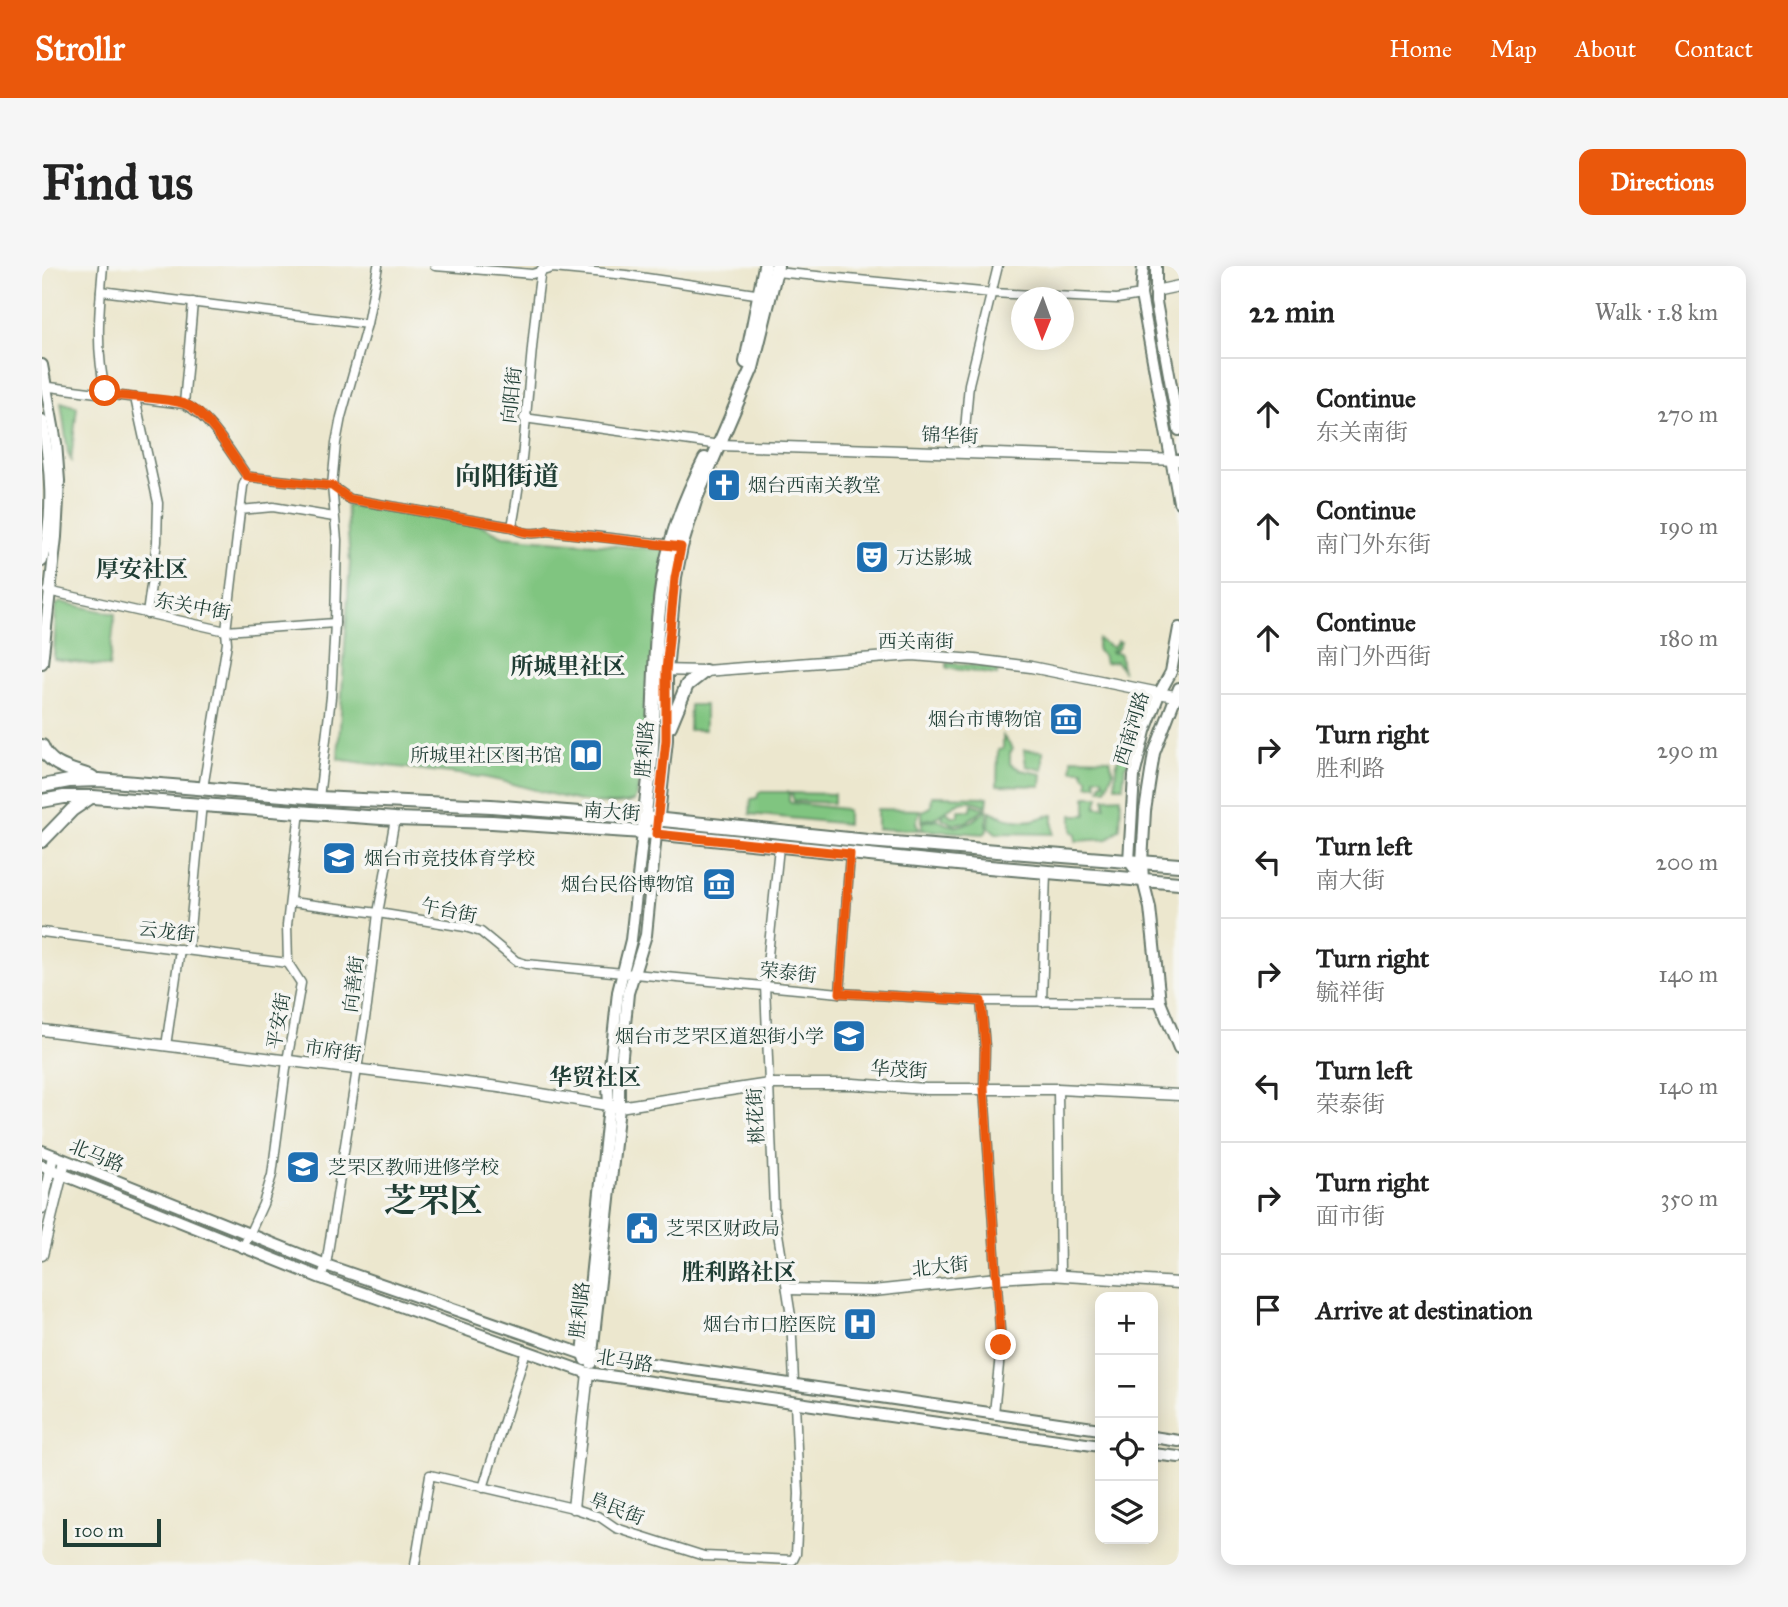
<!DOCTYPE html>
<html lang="en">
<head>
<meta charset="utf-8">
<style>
	:root { --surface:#fff; --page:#f6f6f6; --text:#222; --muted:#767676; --line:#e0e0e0; --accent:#ea580c }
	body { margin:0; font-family:"IM FELL Great Primer","Noto Serif SC",serif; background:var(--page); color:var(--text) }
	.controls { position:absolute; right:21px; bottom:21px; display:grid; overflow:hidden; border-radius:14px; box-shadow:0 4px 18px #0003 }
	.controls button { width:63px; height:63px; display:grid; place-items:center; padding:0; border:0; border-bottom:2px solid var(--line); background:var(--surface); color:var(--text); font:35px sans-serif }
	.compass { position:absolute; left:969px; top:21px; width:63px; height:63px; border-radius:50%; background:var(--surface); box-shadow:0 4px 18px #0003; rotate:181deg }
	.scale { position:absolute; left:21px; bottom:18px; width:98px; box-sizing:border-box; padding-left:7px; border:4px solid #1f3d34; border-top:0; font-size:19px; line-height:24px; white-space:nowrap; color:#1f3d34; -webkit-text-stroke:5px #f6f6f2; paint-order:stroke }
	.stop { position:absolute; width:21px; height:21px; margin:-16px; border:5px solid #ea580c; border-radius:50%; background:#fff }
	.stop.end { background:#ea580c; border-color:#fff; box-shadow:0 2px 7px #0008 }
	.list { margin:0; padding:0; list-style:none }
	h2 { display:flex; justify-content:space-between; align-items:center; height:91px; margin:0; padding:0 28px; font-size:30px }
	h2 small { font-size:23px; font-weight:400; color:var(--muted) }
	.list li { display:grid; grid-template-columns:46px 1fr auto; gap:21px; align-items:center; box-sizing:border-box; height:112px; padding:0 28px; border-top:2px solid var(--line) }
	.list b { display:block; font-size:26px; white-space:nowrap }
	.list p { margin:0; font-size:23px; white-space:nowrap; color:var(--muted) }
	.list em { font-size:23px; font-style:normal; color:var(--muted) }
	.icon { flex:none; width:38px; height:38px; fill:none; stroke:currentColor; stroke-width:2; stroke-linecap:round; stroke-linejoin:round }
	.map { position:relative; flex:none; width:1137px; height:1299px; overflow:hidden; border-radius:14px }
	header { display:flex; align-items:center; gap:42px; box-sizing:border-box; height:98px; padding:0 35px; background:var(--accent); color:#fff }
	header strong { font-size:33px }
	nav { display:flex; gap:38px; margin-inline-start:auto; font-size:24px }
	.intro { display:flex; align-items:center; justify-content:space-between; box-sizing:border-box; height:168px; padding:0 42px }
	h1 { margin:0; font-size:49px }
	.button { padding:18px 32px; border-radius:14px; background:var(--accent); color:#fff; font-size:24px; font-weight:700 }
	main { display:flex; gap:42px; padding:0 42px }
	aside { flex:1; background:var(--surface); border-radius:14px; box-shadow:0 4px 18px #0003 }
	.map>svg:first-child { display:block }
	.green { fill:#80c580; stroke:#50815a; stroke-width:2 }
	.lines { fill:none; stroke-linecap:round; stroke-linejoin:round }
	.minor-casing { stroke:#67786a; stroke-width:11 }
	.tertiary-casing { stroke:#67786a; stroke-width:13 }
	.secondary-casing { stroke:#67786a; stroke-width:14 }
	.primary-casing { stroke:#67786a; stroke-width:16 }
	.minor { stroke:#fff; stroke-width:8 }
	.tertiary { stroke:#fff; stroke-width:10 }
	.secondary { stroke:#fff; stroke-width:10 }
	.primary { stroke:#fff; stroke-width:12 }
	.route { stroke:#ea580c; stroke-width:9 }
	.labels { text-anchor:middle; stroke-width:7; stroke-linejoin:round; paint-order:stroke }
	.street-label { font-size:19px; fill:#1f3d34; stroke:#f6f6f2 }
	.poi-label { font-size:19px; fill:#1f3d34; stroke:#f6f6f2; text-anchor:start }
	.quarter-label { font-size:23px; font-weight:bold; fill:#1f3d34; stroke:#f6f6f2 }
	.district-label { font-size:26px; font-weight:bold; fill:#1f3d34; stroke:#f6f6f2 }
	.town-label { font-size:33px; font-weight:bold; fill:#1f3d34; stroke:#f6f6f2 }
</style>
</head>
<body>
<header>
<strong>Strollr</strong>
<nav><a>Home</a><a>Map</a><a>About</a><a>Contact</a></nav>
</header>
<div class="intro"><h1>Find us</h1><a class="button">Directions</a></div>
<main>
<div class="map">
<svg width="1137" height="1299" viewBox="0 0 1137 1299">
	<rect width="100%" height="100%" fill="#f6f6f2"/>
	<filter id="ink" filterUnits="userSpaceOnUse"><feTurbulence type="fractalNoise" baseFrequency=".0143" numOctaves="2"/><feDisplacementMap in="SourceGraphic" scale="14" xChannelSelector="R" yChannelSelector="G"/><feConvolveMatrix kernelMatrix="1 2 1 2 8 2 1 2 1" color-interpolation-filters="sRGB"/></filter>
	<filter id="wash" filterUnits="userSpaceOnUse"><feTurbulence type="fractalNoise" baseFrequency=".00686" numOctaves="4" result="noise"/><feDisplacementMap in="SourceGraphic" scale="28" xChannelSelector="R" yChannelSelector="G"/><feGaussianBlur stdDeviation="1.57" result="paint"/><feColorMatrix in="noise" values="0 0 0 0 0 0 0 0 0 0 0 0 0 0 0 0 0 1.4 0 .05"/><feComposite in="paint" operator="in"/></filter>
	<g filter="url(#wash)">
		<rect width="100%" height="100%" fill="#ece7ce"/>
		<g class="green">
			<polygon points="19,136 35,141 29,194 26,187"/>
			<path d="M304 239 439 259 461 270 624 284 603 474 595 529 592 535C551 548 482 517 439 511 392 504 343 501 296 493L308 297Z"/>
			<polygon points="19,336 73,348 67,401 12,393 14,339"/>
			<path d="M1056 373 1071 382 1076 375 1079 376 1075 384 1068 386 1078 388 1080 403 1074 395 1063 397 1061 389C1054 386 1054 380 1056 373Z"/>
			<polygon points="905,397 956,402 955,409 905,402"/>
			<polygon points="648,439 663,439 663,464 647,464"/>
			<polygon points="961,470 971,483 968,487 968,498 979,504 1000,508 999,520 955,519 956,484 961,483"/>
			<polygon points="1081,475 1092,478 1086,498 1083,500 1081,520 1073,520 1074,501"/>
			<polygon points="982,484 1001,485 1001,504 984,500"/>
			<polygon points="1030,492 1068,493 1071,506 1064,523 1058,523 1060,516 1063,516 1059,511 1053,512 1055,519 1046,519 1046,512 1042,509 1041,504 1030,504"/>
			<polygon points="717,526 747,526 747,534 750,537 802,543 805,545 805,558 708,548 709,533 715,532"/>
			<polygon points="749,527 792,528 792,537 752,535"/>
			<path d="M890 530 946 531 945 540C909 523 908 554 880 554V545L889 541Z"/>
			<polygon points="1044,530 1057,530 1054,541 1063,541 1063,532 1079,531 1078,562 1066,573 1034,575 1034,567 1030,566 1030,549 1044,549"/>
			<polygon points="930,538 943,542 924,556 910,558 899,551 904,545 909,550 916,550 916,544 929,544"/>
			<polygon points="835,543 878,544 874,557 878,564 835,563"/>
			<path d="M945 543V565L942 568 880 564V556L896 553C913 568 932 556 945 543Z"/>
			<path d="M948 545C961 552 980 558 995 553 1002 551 1003 549 1011 549V568L954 567 947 561Z"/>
		</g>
	</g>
	<g filter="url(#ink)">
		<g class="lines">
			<g class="minor-casing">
				<g id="minor">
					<path d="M61 0C57 45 53 84 64 128"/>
					<polyline points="393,0 490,8 511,2 584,9 720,29"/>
					<polyline points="734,6 950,27 1075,33 1099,29"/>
					<polyline points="59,25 325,58"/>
					<path d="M0 120 142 138C169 151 188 186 205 210L209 211 290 220 308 233 470 261C479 268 494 269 505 265L631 279"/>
					<polyline points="93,132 116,237 115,276 105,348"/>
					<polyline points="142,138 151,36"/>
					<polyline points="482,152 678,179"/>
					<polyline points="921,187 927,118 956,0"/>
					<polyline points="198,244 231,241 292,251"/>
					<path d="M470 261C486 176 486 89 499 4"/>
					<polyline points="6,325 184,365 293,357"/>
					<polyline points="161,522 185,377 184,365 201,220 205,210"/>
					<polyline points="277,532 289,431 293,357 295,274 290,220 294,177 299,151 325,58 336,0"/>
					<polyline points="737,581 723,719 732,942 749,1050 752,1117"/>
					<polyline points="249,636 336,647 423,661 439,666 474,695 484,698 798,727 939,735 1118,736"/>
					<polyline points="0,666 246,697"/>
					<polyline points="146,684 160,537"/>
					<polyline points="798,727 808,588"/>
					<polyline points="939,735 943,781 942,822 959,1079 952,1147"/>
					<polyline points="1000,736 1004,606"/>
					<polyline points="124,780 138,683"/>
					<polyline points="1016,823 1018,1010"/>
					<polyline points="201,982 221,938 230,909 245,795 259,717 246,697 245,659 258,545"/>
					<polyline points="279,1012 284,999 325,740 336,647 353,553"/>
					<polyline points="441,1222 484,1085"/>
					<polyline points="373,1299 388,1209 531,1242 558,1251 574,1262 662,1290 751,1294 754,1288 757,1228 753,1137"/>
				</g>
			</g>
			<g class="tertiary-casing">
				<g id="tertiary">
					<polyline points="1113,25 1137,20"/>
					<polyline points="678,179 1137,194"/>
					<polyline points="617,404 663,405 871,389 933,394 989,401 1137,431"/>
					<polyline points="0,764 457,821 577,841 727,818 811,818 884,823 1016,823 1137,829"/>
					<polyline points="0,942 11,890"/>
					<polyline points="0,989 23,895"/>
					<polyline points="746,1023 831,1025 955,1012 1007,1009 1137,1017"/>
					<polyline points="531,1242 546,1107"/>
				</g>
			</g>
			<g class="secondary-casing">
				<g id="secondary">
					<polyline points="1101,0 1099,29 1137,236"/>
					<polyline points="1114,0 1114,36 1137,164"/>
					<polyline points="0,99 14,177 17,215 14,271 0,397"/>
					<path d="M0 154C9 201 13 248 0 295"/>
					<polyline points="1137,422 1112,487 1103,545 1100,596 1101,614 1108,642 1118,736 1137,782"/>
					<polyline points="1101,614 1087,595 1092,510 1103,465 1117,428 1129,406 1137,362"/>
					<polyline points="0,885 284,999 541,1088 1058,1163"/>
					<polyline points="0,900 279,1012 546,1107 1058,1180"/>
					<polyline points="543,1094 541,1088 567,840 566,819 576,726 589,674 601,566"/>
					<polyline points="549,1097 577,841 577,821 586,727 604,669 614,568"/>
					<polyline points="1111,1171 1137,1175"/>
					<polyline points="1111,1188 1137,1191"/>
				</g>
			</g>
			<g class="primary-casing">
				<g id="primary">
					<polyline points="704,96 723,0"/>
					<polyline points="628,460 645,419 663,405"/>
					<path d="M0 480C7 501 32 504 50 511"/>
					<polyline points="0,520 27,515 57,514 277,532 449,540 602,552 826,575 1137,599"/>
					<polyline points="0,535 22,531 51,531 353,553 450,556 601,566 935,600 1137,617"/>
					<path d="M602 558C604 532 609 505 610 479 614 412 611 342 629 277 637 248 649 220 663 193"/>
					<polyline points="615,559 624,474 624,405 633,311 639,281 654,232 710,102 735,0"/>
					<polyline points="0,575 30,544 49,531"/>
				</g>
			</g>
			<use href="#minor" class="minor"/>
			<use href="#tertiary" class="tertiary"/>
			<use href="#secondary" class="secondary"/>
			<use href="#primary" class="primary"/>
		</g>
	</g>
	<g class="lines" filter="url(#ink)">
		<path class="route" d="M63 125 64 128C86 132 126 131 145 139 166 148 191 190 205 210L209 211 290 220 308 233 470 261C479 267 495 269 505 265L639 281 633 312 624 405V474L614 568 808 588 798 727 939 735 943 780 942 822 959 1079"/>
	</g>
	<defs>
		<g id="church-square" transform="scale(1.75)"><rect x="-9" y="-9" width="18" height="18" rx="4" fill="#1f6fb2" stroke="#f6f6f2"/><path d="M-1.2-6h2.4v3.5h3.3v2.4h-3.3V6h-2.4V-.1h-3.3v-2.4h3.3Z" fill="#fff"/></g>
		<g id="theatre-square" transform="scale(1.75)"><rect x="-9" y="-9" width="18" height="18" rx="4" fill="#1f6fb2" stroke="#f6f6f2"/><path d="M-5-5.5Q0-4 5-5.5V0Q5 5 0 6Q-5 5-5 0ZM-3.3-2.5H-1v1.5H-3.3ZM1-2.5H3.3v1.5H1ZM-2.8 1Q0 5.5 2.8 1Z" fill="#fff"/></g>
		<g id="museum-square" transform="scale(1.75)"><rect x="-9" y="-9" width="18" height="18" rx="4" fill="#1f6fb2" stroke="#f6f6f2"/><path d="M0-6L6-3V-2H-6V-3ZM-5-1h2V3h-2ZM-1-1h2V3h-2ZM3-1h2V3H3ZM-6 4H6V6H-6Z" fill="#fff"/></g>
		<g id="library-square" transform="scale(1.75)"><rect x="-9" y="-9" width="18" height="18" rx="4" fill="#1f6fb2" stroke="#f6f6f2"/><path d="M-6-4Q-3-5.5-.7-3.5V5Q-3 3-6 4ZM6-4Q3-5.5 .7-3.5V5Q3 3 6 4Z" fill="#fff"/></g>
		<g id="school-square" transform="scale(1.75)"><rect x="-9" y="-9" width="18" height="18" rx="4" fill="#1f6fb2" stroke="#f6f6f2"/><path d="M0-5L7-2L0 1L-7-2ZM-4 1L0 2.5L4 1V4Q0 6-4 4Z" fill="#fff"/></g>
		<g id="civic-square" transform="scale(1.75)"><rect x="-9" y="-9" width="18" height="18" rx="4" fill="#1f6fb2" stroke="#f6f6f2"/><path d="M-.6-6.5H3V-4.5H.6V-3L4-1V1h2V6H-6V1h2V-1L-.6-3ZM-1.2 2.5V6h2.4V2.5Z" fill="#fff"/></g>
		<g id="hospital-square" transform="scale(1.75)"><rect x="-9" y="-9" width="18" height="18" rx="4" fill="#1f6fb2" stroke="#f6f6f2"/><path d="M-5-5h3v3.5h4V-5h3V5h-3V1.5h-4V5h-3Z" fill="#fff"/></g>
	</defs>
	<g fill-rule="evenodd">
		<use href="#church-square" x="682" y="219"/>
		<use href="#theatre-square" x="830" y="291"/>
		<use href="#museum-square" x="1024" y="453"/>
		<use href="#library-square" x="544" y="489"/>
		<use href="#school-square" x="297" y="592"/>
		<use href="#museum-square" x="677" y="618"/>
		<use href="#school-square" x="807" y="770"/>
		<use href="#school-square" x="261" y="901"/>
		<use href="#civic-square" x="600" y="962"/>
		<use href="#hospital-square" x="818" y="1058"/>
	</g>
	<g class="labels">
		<g class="street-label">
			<text transform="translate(469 129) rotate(-84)" y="7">向阳街</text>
			<text transform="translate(908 169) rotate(2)" y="7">锦华街</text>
			<text transform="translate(151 340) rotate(10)" y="7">东关中街</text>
			<text x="874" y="382">西关南街</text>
			<text transform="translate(1089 462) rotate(-73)" y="7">西南河路</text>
			<text transform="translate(602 483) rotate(-86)" y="7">胜利路</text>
			<text transform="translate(570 545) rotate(4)" y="7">南大街</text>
			<text transform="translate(407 644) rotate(12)" y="7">午台街</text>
			<text transform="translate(125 665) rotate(7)" y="7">云龙街</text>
			<text transform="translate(746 706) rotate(6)" y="7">荣泰街</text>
			<text transform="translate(311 718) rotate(-83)" y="7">向善街</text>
			<text transform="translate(236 755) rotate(-80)" y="7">平安街</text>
			<text transform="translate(291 784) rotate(8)" y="7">市府街</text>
			<text transform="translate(857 803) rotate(3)" y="7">华茂街</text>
			<text transform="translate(713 850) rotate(-93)" y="7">桃花街</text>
			<text transform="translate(55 889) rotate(22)" y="7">北马路</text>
			<text transform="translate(898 1000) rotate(-6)" y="7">北大街</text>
			<text transform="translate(537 1044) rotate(-84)" y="7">胜利路</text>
			<text transform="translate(583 1094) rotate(9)" y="7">北马路</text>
			<text transform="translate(575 1242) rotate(22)" y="7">阜民街</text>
		</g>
		<g class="poi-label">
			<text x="706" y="226">烟台西南关教堂</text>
			<text x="854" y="298">万达影城</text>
			<text x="1000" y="460" text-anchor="end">烟台市博物馆</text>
			<text x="520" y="496" text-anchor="end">所城里社区图书馆</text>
			<text x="322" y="599">烟台市竞技体育学校</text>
			<text x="652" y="625" text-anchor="end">烟台民俗博物馆</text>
			<text x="782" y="777" text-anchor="end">烟台市芝罘区道恕街小学</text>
			<text x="286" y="908">芝罘区教师进修学校</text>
			<text x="624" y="969">芝罘区财政局</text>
			<text x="794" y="1065" text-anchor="end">烟台市口腔医院</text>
		</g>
		<g class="quarter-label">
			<text x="100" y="311">厚安社区</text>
			<text x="526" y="408">所城里社区</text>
			<text x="553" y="819">华贸社区</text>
			<text x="697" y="1014">胜利路社区</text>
		</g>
		<g class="district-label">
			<text x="465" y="219">向阳街道</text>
		</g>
		<g class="town-label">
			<text x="391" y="946">芝罘区</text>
		</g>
	</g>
</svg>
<div class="controls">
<button>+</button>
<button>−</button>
<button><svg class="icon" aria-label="locate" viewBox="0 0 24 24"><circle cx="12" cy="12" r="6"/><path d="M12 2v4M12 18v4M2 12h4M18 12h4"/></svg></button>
<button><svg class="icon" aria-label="layers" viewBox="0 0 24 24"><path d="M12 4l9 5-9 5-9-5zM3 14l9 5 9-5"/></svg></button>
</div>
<svg class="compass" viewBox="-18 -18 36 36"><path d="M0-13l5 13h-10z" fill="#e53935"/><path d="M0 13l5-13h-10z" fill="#767676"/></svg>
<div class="scale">100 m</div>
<div class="stop" style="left:63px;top:125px"></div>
<div class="stop end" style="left:959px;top:1079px"></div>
</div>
<aside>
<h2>22 min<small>Walk · 1.8 km</small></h2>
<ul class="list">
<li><svg class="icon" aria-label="ahead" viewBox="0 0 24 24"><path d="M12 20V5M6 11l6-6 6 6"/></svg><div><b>Continue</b><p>东关南街</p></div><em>270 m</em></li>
<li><svg class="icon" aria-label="ahead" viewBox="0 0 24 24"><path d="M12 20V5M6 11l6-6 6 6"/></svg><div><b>Continue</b><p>南门外东街</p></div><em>190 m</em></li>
<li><svg class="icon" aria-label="ahead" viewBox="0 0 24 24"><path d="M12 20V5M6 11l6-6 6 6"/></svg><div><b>Continue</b><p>南门外西街</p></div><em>180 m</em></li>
<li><svg class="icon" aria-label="right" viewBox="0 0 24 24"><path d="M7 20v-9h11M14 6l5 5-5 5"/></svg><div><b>Turn right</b><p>胜利路</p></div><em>290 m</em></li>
<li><svg class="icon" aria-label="left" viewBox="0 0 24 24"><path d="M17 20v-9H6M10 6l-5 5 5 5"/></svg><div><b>Turn left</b><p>南大街</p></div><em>200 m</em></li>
<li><svg class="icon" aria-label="right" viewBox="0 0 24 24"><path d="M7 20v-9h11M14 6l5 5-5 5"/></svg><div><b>Turn right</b><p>毓祥街</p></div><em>140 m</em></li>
<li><svg class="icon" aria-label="left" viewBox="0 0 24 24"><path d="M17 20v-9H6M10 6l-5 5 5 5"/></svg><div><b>Turn left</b><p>荣泰街</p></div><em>140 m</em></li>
<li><svg class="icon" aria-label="right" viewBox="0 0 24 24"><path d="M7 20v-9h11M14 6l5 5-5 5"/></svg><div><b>Turn right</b><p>面市街</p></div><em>350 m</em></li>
<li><svg class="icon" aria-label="arrive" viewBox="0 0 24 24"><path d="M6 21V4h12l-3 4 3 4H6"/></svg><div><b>Arrive at destination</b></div></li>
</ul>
</aside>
</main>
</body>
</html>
